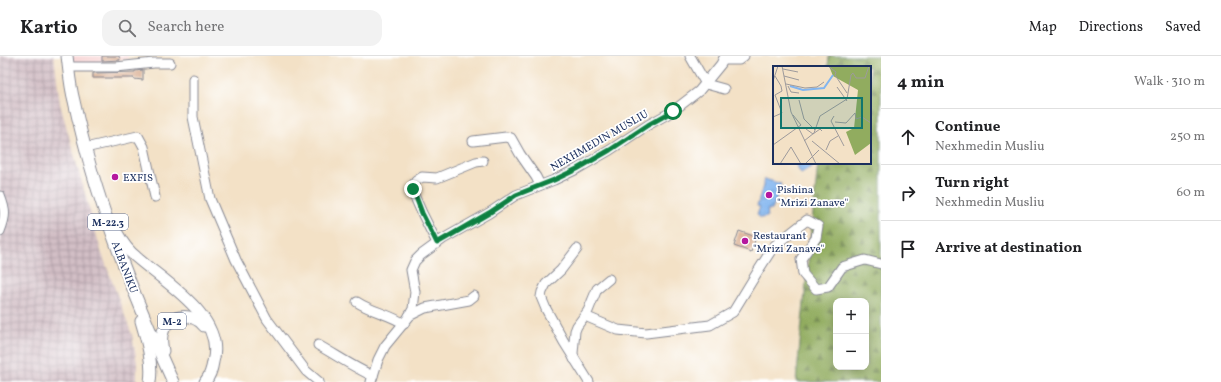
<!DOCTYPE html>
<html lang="en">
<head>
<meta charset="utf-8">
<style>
	:root { --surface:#fff; --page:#f2f2f2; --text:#202124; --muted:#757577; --line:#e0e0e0 }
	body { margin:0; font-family:Vollkorn,serif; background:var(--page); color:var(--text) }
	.controls { position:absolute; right:12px; bottom:12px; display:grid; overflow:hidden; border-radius:8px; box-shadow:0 2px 10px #0003 }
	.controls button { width:36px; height:36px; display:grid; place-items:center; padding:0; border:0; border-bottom:1px solid var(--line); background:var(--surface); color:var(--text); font:20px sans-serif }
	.stop { position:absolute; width:12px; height:12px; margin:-9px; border:3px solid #0b8043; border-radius:50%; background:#fff }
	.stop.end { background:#0b8043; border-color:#fff; box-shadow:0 1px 4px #0008 }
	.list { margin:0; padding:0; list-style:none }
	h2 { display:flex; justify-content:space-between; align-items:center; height:52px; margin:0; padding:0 16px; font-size:17px }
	h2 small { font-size:13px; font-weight:400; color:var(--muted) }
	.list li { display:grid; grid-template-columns:26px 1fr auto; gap:12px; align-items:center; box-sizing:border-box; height:56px; padding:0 16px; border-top:1px solid var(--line) }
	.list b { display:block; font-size:15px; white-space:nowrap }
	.list p { margin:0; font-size:13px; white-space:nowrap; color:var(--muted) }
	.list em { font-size:13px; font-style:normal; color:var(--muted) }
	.icon { flex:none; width:22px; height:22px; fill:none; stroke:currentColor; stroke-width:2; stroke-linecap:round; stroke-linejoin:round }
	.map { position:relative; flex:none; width:881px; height:326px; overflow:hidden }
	header { display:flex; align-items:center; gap:24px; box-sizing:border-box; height:56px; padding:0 20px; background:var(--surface); border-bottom:1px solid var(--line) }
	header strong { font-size:19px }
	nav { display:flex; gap:22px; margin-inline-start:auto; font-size:14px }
	.search { width:280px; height:36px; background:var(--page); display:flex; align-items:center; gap:10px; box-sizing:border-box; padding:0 14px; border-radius:12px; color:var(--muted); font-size:15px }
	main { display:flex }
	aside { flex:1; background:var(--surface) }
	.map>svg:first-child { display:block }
	.built { fill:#f7d0d0 }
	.industrial { fill:url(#industrial-grid) }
	.forest { fill:url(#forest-firs); stroke:#566e5e; fill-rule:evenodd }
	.water { fill:url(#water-ripples); stroke:#4e72a6 }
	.building { fill:#d3a07f }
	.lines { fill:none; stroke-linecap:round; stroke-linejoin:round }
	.minor-casing { stroke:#878892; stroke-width:11 }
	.major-casing { stroke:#878892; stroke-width:13 }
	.minor { stroke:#fff; stroke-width:9 }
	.major { stroke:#fff; stroke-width:11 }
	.route { stroke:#0b8043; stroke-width:5 }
	.poi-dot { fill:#b5179e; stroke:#fff; stroke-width:1.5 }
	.labels { text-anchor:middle; stroke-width:3.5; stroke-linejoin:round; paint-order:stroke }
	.shield { fill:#fff; stroke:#5f6d8e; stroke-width:1 }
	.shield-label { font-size:10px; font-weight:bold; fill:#1b2f5e }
	.street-label { font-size:11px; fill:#1b2f5e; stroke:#fff }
	.poi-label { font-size:11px; fill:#1b2f5e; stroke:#fff; text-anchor:start }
	.inset-river { fill:none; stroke:#82b5ef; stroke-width:2 }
	.inset-road { fill:none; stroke:#9d9a9c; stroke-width:1 }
	.view { fill:#0f766e; fill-opacity:0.15; stroke:#0f766e; stroke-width:2 }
	.inset-edge { fill:none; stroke:#1b2f5e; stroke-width:2 }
</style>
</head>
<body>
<header>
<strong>Kartio</strong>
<div class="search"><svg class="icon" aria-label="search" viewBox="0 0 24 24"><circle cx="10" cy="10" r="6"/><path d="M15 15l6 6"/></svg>Search here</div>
<nav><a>Map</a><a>Directions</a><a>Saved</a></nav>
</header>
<main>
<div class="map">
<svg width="881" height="326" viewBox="0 0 881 326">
	<defs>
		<pattern id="industrial-grid" width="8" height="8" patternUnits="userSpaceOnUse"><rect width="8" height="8" fill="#d2bec5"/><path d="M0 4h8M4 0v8" fill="none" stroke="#aa9ba3"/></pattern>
		<pattern id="forest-firs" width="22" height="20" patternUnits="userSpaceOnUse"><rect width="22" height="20" fill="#91ac5f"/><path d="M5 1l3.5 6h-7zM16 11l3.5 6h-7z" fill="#768c52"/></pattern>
		<pattern id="water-ripples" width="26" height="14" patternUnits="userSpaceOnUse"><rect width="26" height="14" fill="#82b5ef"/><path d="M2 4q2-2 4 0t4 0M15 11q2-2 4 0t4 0" fill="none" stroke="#6a94c5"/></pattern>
	</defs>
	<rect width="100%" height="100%" fill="#fff"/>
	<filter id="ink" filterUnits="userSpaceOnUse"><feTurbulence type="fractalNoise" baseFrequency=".025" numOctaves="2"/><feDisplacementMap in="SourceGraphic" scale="8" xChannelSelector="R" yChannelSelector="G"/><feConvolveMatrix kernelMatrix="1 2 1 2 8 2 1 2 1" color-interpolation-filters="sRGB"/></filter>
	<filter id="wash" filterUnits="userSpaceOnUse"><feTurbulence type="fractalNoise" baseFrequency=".012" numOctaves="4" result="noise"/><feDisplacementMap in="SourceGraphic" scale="16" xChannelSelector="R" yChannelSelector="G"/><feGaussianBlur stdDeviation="0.9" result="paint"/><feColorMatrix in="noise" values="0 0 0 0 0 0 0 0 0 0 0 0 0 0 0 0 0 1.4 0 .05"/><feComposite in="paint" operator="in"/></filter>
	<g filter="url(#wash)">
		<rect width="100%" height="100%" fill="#f3e1c6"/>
		<polygon class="built" points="72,0 128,0 128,3 73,10"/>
		<polygon class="industrial" points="0,0 54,0 60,48 101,195 132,279 137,307 137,326 0,326"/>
		<path class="forest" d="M829 0H881V326H796L818 107H870V11H828ZM836 245H866V311H836Z"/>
		<g class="water">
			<polygon points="799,107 813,107 814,110 801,118 796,109"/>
			<polygon points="765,123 781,128 772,154 768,153 767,161 761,162 757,159 760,151 757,150"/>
		</g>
		<g id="blocks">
			<g class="building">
				<polygon points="102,0 119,0 120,4 102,5"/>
				<polygon points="143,14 143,24 134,23 134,22 93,22 93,17 135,16 135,15"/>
				<polygon points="739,175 756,181 751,196 734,190"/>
			</g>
		</g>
	</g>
	<g filter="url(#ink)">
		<use href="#blocks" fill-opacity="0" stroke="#878892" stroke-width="1"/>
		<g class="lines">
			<g class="minor-casing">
				<g id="minor">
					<polyline points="690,0 706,28 724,33"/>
					<polyline points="723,4 739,4 744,0"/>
					<polyline points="69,11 116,11 154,7 170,7"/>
					<polyline points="193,23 193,61 210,143 236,204 267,263 306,315 319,326"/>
					<polyline points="473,85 506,81 511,82 520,98 536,121 540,129"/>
					<polyline points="85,92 138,80 144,91 155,141"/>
					<path d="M0 140C6 155 6 160 0 175"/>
					<polyline points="437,187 422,157 414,139 413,133 414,128 416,125 422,121 437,122 476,106 483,105"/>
					<polyline points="577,193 561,214 546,228 542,236 541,241 546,253 564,286 589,326"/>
					<path d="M357 246C372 256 390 258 404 268"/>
					<polyline points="409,260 425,252 469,244 474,240"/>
					<polyline points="585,260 618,274 646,277 710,269 733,256 758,215 774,190 807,164 818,170 816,182 801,203 803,218 816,233 828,231 842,211 865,204 881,208"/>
					<path d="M318 289C336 299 353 311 373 320"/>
					<polyline points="574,303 573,297 575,275 577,270 588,255 597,233 609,223"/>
					<polyline points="371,326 378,304 385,290 408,262 413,253 415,236 411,214 415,205 421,199 443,183 489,157 516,139 554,124 577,113 610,94 648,69 673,55 699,35 721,8 725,0"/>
				</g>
			</g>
			<g class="major-casing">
				<g id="major">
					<path d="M67 0C69 15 70 30 74 45 95 143 132 236 173 326"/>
					<path d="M117 177C122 186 128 195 136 201 164 226 226 261 213 306 212 313 210 320 205 326"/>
					<path d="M141 265C147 285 153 306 150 326"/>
					<path d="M163 295C162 290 161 285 162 279 166 258 192 255 204 270"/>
				</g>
			</g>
			<use href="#minor" class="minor"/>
			<use href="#major" class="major"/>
		</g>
	</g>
	<g class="lines" filter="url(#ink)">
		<polyline class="route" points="413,133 422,157 437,187 489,157 516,139 554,124 577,113 610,94 648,69 673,55"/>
	</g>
	<g class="poi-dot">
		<circle cx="115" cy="121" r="4"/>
		<circle cx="769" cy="139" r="4"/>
		<circle cx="745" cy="185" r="4"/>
	</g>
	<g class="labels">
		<g class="shield">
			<rect x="88" y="158" width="40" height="16" rx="3"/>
			<rect x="158" y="257" width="28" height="16" rx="3"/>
		</g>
		<g class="shield-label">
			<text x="108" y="170">M-22.3</text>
			<text x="172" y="269">M-2</text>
		</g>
		<g class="street-label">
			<text transform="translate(599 84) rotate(-30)" y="4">NEXHMEDIN MUSLIU</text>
			<text transform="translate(125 211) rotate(69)" y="4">ALBANIKU</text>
		</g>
		<g class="poi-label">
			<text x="123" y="125">EXFIS</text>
			<text x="777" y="137">Pishina<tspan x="777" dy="13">"Mrizi Zanave"</tspan></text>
			<text x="753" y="183">Restaurant<tspan x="753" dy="13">"Mrizi Zanave"</tspan></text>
		</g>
	</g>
	<g transform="translate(773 10)">
		<rect width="98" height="98" fill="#f3e1c6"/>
		<path d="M56 0H98V77L82 89 73 66 81 62 85 24 60 10Z" fill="#91ac5f"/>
		<path class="inset-river" d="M17 20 30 24 51 22 60 9"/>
		<path class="inset-road" d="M9 0 18 46 43 98M55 0 63 6 62 9 74 27M10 3 25 6M11 10 26 14M0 15 5 0M13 18 32 22 44 21 51 16M15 20 18 26 26 27M64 21 74 35M26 34 31 53 42 64M20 49 28 59M61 50 58 55 71 80M0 51 9 47 2 29 9 25 8 20 2 10M62 56 73 57 82 47 83 53 89 51 98 57M33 63 40 68 47 63 49 65M31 75 41 67 47 50 74 33 78 9 80 7 83 12H92L96 0M39 75 67 98M0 79 28 59M18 81 28 98M53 84 57 75 65 70M33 97 46 84M7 98 18 81"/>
		<path class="view" d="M8 32H89V62H8Z"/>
		<rect width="98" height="98" class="inset-edge"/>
	</g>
</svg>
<div class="controls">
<button>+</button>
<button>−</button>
</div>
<div class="stop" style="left:673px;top:55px"></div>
<div class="stop end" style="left:413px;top:133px"></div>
</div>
<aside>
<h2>4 min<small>Walk · 310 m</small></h2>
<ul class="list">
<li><svg class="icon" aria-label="ahead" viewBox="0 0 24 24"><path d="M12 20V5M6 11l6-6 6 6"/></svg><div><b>Continue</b><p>Nexhmedin Musliu</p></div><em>250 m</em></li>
<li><svg class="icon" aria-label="right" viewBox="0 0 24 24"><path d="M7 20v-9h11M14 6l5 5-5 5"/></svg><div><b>Turn right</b><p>Nexhmedin Musliu</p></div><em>60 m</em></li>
<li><svg class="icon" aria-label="arrive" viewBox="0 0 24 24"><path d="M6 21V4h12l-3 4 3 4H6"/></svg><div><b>Arrive at destination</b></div></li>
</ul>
</aside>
</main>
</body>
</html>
